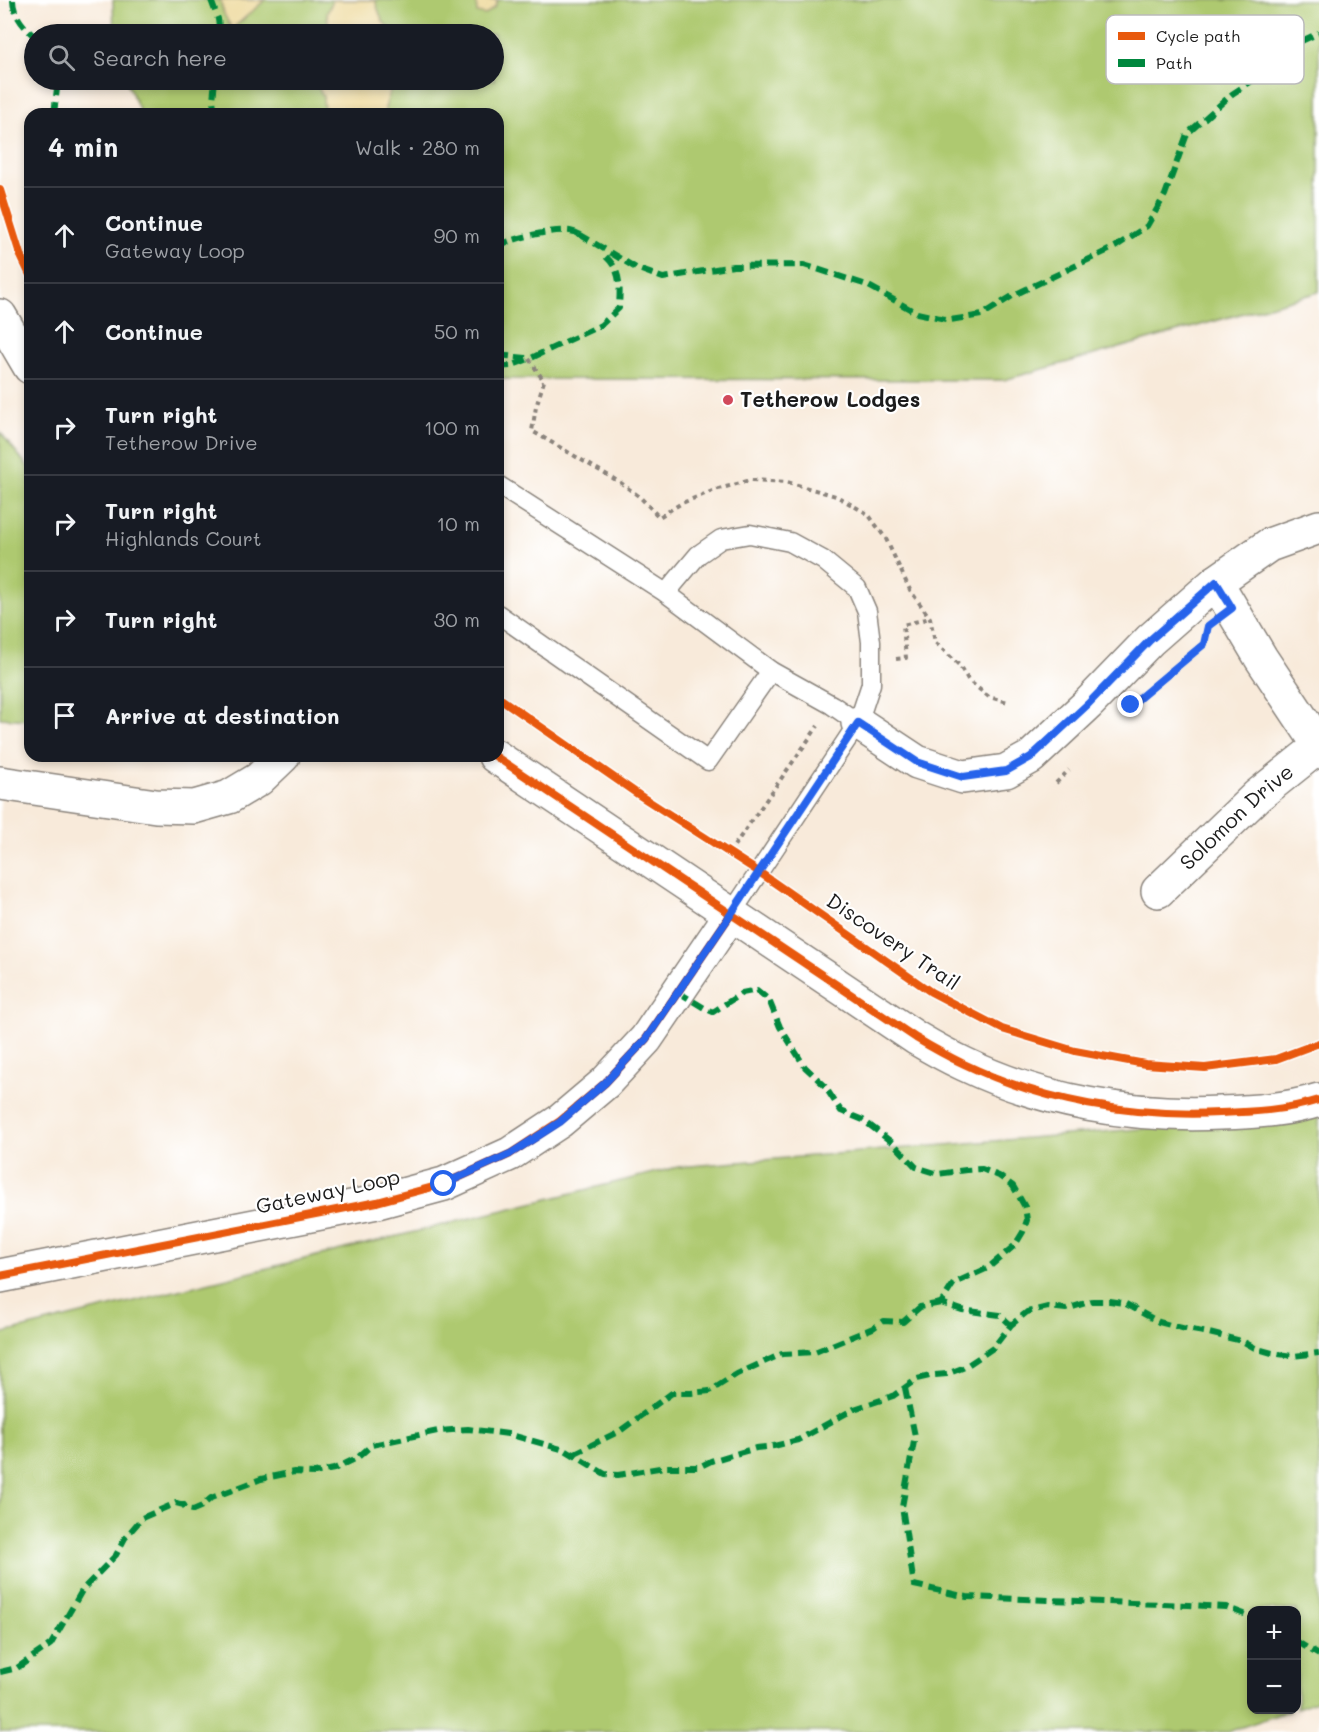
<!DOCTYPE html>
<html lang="en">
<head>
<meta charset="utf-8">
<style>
	:root { --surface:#171b24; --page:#20242c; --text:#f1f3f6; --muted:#9ea1a6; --line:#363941 }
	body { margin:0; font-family:Mali,sans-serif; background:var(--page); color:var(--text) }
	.controls { position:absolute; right:18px; bottom:18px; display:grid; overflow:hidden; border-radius:12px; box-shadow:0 3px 9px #0003 }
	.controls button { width:54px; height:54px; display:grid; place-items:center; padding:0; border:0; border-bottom:2px solid var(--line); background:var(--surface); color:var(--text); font:30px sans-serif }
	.stop { position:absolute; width:18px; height:18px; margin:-14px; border:4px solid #2563eb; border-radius:50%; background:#fff }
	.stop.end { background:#2563eb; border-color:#fff; box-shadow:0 2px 6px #0008 }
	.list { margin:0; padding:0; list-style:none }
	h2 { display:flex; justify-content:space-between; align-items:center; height:78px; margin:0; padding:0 24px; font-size:26px }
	h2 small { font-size:20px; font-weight:400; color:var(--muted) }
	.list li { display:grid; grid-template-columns:39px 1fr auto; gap:18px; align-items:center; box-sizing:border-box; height:96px; padding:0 24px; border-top:2px solid var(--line) }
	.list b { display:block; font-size:22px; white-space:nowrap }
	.list p { margin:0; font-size:20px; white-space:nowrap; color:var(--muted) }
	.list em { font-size:20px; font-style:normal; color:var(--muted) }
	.icon { flex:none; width:33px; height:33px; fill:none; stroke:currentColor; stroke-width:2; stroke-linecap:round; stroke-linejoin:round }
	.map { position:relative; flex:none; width:1319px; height:1732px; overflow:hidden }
	.search { position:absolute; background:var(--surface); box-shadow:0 3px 9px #0003; left:24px; top:24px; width:480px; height:66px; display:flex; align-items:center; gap:15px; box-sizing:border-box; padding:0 21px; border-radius:33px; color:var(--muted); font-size:22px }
	.panel { position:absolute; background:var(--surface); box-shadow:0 3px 9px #0003; left:24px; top:108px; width:480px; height:654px; border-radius:18px }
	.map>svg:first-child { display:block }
	.green { fill:#aec96f; stroke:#657246; stroke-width:1.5 }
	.sand { fill:#eeda9e; stroke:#857b5d; stroke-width:1.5 }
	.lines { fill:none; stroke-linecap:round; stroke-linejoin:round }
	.service-casing { stroke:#8a837b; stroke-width:21 }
	.minor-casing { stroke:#8a837b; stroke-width:36 }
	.tertiary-casing { stroke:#8a837b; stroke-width:36 }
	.path { stroke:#8a837b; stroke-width:4; stroke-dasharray:4.5 4.5; stroke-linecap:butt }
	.service { stroke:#fff; stroke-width:18 }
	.minor { stroke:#fff; stroke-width:33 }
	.tertiary { stroke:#fff; stroke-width:33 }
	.quiet { stroke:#00873e; stroke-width:6; stroke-dasharray:12 6; stroke-linecap:butt }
	.cycleway-casing { stroke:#fff; stroke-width:11 }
	.cycleway { stroke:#e8590c; stroke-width:8 }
	.route { stroke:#2563eb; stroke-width:8 }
	.poi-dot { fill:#d1495b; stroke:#fff; stroke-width:2 }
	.labels { text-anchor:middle; stroke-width:4.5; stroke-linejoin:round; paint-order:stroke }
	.poi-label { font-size:21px; font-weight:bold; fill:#1c1c1c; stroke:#fff; text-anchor:start }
	.street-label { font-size:21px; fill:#1c1c1c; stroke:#fff }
	.key { fill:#fff; stroke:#bbb; stroke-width:1.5 }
	.key-label { font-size:16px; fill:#1c1c1c }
</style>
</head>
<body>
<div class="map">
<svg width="1319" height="1732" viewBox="0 0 1319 1732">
	<rect width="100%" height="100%" fill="#fff"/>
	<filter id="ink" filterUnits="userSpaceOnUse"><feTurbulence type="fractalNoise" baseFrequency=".0167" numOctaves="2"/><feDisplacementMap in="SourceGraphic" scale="12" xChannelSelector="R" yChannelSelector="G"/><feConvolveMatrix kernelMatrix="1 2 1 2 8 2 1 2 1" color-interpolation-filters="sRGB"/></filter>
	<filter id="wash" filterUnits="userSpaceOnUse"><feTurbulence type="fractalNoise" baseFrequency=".008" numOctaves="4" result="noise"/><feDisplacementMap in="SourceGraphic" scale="24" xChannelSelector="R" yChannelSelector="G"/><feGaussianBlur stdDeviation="1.35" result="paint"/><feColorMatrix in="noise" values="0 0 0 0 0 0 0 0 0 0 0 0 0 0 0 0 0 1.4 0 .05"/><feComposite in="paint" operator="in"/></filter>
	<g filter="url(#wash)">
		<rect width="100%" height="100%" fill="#f8eada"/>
		<g class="green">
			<polygon points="113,0 1319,0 1319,292 1004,380 498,379 498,114 141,114 126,80 494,80 494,34 114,34"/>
			<polygon points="0,432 30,469 30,720 0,718"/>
			<polygon points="1319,1114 1319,1700 1297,1708 1296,1610 1252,1610 1252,1710 1291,1710 1228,1732 0,1732 0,1334 678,1167"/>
		</g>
		<g class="sand">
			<polygon points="220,0 265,0 232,29 224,14"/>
			<path d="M333 0H375C377 6 381 21 386 25 390 29 395 31 399 34H329L327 13Z"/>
			<polygon points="476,0 498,0 495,7 485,15 477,13"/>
			<polygon points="314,80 446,80 451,89 419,81 404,81 391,88 385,108 386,114 324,114 323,96"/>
		</g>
	</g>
	<g filter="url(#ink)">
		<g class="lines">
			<g class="service-casing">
				<g id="service">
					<polyline points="498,485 666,593 771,671 832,705 858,723"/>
					<polyline points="666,593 698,555 721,539 750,534 790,542 823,560 857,588 867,611 871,642 871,684 858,723 731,914"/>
					<polyline points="498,614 708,761 771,671"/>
				</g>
			</g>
			<g class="minor-casing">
				<g id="minor">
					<polyline points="1216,582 1261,658 1319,745"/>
					<polyline points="858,723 917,762 963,777 1006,771 1031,757 1088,704 1150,640 1216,582 1269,545 1319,527"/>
					<polyline points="0,783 156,806 194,807 229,797 259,779 283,756"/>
					<path id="s1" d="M1158 891 1257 796 1307 756 1319 749"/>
					<polyline points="0,1276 377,1202 444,1184 510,1154 560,1121 605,1083 646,1039 731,914"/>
				</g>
			</g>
			<g class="tertiary-casing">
				<g id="tertiary">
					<polyline points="0,316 30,367"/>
					<path d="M495 756 916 1038C931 1047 947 1056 964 1064 1043 1102 1132 1117 1220 1113 1253 1112 1287 1110 1319 1100"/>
				</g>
			</g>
			<g class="path">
				<polyline points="529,359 544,381 536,407 532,431 621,483 640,497 659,517 682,503 715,490 751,480 787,482 836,496 868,514 886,539 910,590 930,618 935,642 959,665 969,681 989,697 1008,702"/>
				<polyline points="896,659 906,658 903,625 930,618"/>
				<polyline points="1151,689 1204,644 1206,634"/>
				<polyline points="1056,783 1069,770"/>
				<polyline points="729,853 818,726"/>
			</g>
			<use href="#service" class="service"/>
			<use href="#minor" class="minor"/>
			<use href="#tertiary" class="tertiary"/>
			<g class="quiet">
				<path d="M13 0C13 15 24 27 34 36"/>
				<polyline points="211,0 218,19 220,34"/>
				<polyline points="54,114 58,80"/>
				<polyline points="215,114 213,100 215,80"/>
				<polyline points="579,234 636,268 663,278 733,266 804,265 867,285 917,313 950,320 982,315 1014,295 1115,247 1147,226 1165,195 1187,134 1232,94 1267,71 1288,47 1319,33"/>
				<path d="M498 246C513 238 553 229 570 231 576 232 580 234 584 238"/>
				<polyline points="498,355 526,358"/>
				<path d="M498 367 510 366 529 359 601 325 619 308C620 287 622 270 604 255"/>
				<polyline points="678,992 706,1009 713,1012 742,993 757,990 769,1000 780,1027 805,1067 824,1085 841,1111 863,1120 894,1144 916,1167 938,1174 966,1170 982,1169 999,1176 1013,1186 1025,1207 1027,1220 1023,1232 1015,1245 988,1268 954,1283 941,1303 962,1310 1000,1315 1011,1325"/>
				<polyline points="905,1388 915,1436 902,1507 914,1585 967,1597 1189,1605 1226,1607 1252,1617"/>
				<polyline points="573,1454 620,1431 672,1393 691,1393 710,1391 737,1374 782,1354 815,1352 873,1328 883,1321 903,1322 920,1307 941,1303"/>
				<polyline points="1296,1641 1319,1655"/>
				<polyline points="0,1672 17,1668 51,1644 83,1589 116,1555 125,1538 142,1518 176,1503 184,1505 186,1509 193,1510 202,1506 211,1498 261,1479 294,1472 315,1473 334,1469 357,1458 372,1445 438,1431 468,1429 508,1434 565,1450 605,1474 618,1475 665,1467 699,1467 711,1461 756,1448 774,1446 798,1440 854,1409 893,1396 917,1379 934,1375 947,1374 965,1367 993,1348 1011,1325 1027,1312 1048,1307 1066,1309 1092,1301 1110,1301 1124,1303 1159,1322 1186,1329 1209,1333 1242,1341 1255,1348 1272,1353 1293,1356 1319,1353"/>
			</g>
			<g class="cycleway-casing">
				<g id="cycleway">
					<polyline points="0,190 20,254 30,275"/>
					<polyline points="498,697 639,795 759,872 931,992 1002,1029 1075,1051 1145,1064 1205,1068 1276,1059 1319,1043"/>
					<path d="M495 756 916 1038C931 1047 947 1056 964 1064 1043 1102 1132 1117 1220 1113 1253 1112 1287 1110 1319 1100"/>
					<polyline points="0,1276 377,1202 444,1184 510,1154 560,1121 605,1083 646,1039 731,914"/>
				</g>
			</g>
			<use href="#cycleway" class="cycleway"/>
		</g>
	</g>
	<g class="lines" filter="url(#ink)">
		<polyline class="route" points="444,1184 510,1154 560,1122 605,1083 646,1039 731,914 858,723 917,762 963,777 1006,771 1031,757 1088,704 1150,640 1216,582 1232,608 1208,626 1204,644 1131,705"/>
	</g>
	<circle class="poi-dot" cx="728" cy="400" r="6"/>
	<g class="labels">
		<g class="poi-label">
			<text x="740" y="407">Tetherow Lodges</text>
		</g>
		<g class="street-label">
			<text dy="7" stroke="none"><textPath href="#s1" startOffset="108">Solomon Drive</textPath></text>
			<text transform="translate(893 942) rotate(34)" y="7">Discovery Trail</text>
			<text transform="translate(328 1192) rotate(-12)" y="7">Gateway Loop</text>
		</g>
	</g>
	<rect x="1106" y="15" width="198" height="69" rx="9" class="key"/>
	<rect x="1118" y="32" width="27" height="8" fill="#e8590c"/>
	<rect x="1118" y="59" width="27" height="8" fill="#00873e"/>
	<g class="key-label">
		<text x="1156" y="42">Cycle path</text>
		<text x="1156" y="69">Path</text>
	</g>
</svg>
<div class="controls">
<button>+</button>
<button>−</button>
</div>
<div class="stop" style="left:444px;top:1184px"></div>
<div class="stop end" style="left:1131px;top:705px"></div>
<div class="search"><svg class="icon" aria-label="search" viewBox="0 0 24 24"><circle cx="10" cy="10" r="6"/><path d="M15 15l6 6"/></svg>Search here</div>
<section class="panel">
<h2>4 min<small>Walk · 280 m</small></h2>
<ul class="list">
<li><svg class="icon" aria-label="ahead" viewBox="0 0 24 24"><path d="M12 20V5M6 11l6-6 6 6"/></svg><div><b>Continue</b><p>Gateway Loop</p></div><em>90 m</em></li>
<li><svg class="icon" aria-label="ahead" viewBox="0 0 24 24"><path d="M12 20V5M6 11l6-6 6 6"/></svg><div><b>Continue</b></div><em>50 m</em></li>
<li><svg class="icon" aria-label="right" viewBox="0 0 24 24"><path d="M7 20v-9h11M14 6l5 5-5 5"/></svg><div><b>Turn right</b><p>Tetherow Drive</p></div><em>100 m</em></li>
<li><svg class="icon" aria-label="right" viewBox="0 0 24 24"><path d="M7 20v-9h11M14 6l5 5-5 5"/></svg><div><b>Turn right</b><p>Highlands Court</p></div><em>10 m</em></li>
<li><svg class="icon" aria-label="right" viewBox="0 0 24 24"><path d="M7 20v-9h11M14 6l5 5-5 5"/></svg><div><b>Turn right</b></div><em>30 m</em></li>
<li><svg class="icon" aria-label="arrive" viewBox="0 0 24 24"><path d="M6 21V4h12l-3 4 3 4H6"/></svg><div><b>Arrive at destination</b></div></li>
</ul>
</section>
</div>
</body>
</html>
